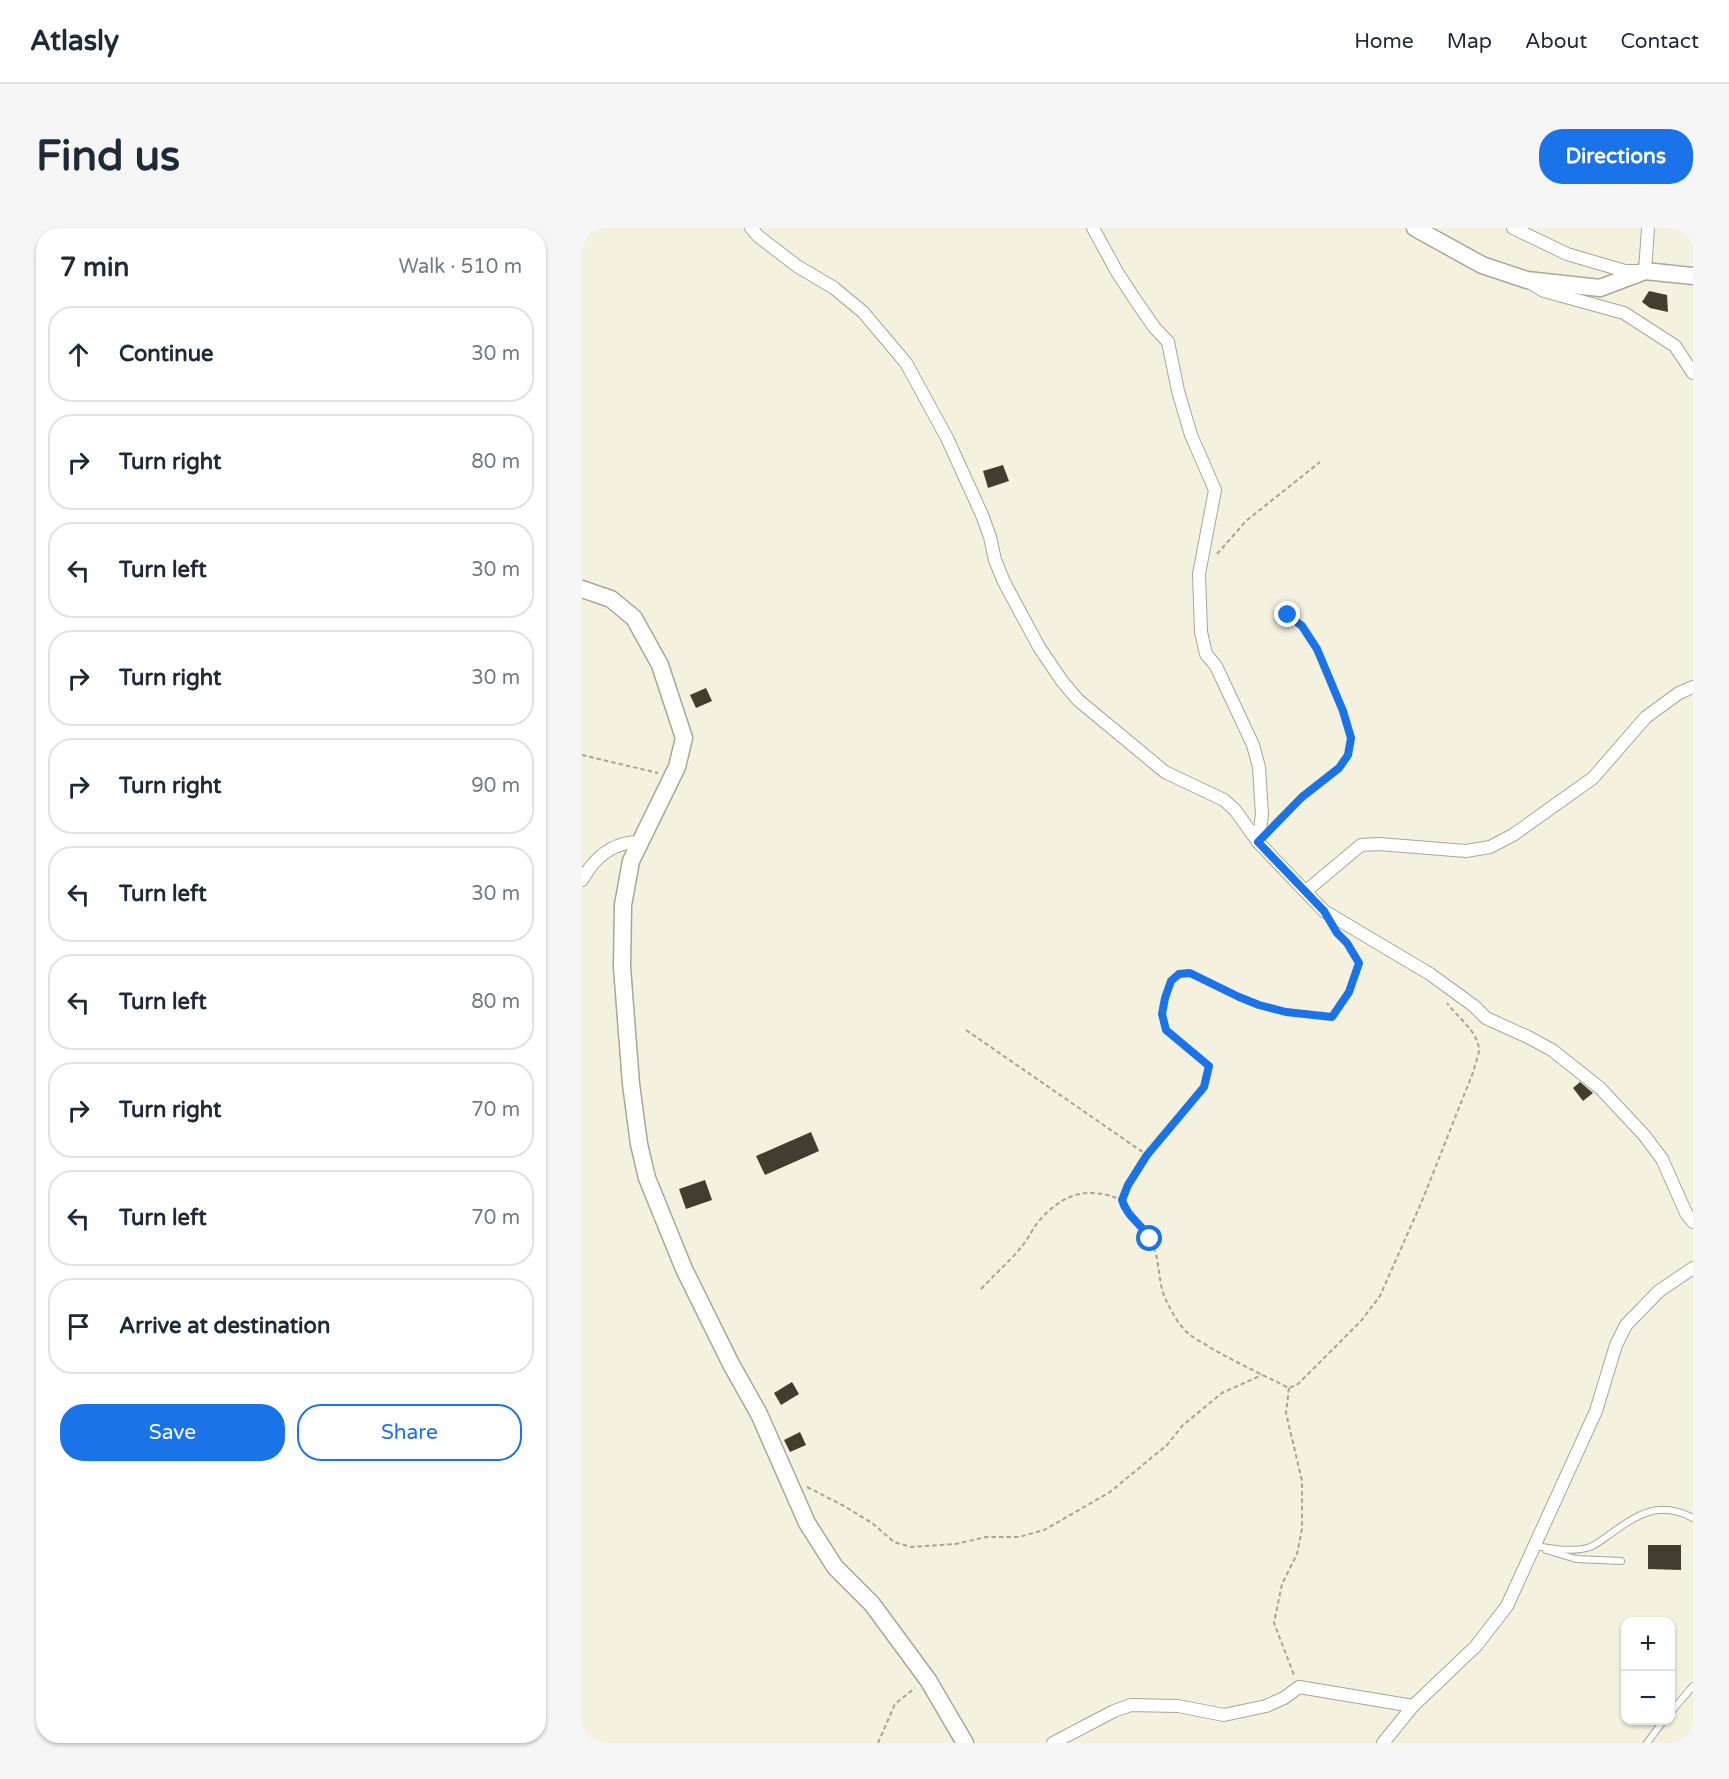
<!DOCTYPE html>
<html lang="en">
<head>
<meta charset="utf-8">
<style>
	:root { --surface:#fff; --page:#f6f6f7; --text:#1f2937; --muted:#747a83; --line:#e0e1e3; --accent:#1a73e8 }
	body { margin:0; font-family:"Varela Round",sans-serif; background:var(--page); color:var(--text) }
	.controls { position:absolute; right:18px; bottom:18px; display:grid; overflow:hidden; border-radius:12px; box-shadow:0 2px 4px #0004 }
	.controls button { width:54px; height:54px; display:grid; place-items:center; padding:0; border:0; border-bottom:2px solid var(--line); background:var(--surface); color:var(--text); font:30px sans-serif }
	.stop { position:absolute; width:18px; height:18px; margin:-14px; border:4px solid #1a73e8; border-radius:50%; background:#fff }
	.stop.end { background:#1a73e8; border-color:#fff; box-shadow:0 2px 6px #0008 }
	.list { margin:0; padding:0; list-style:none }
	h2 { display:flex; justify-content:space-between; align-items:center; height:78px; margin:0; padding:0 24px; font-size:26px }
	h2 small { font-size:20px; font-weight:400; color:var(--muted) }
	.list li { display:grid; grid-template-columns:39px 1fr auto; gap:18px; align-items:center; box-sizing:border-box; height:96px; margin:0 12px 12px; padding:0 12px; border:2px solid var(--line); border-radius:24px }
	.list b { display:block; font-size:22px; white-space:nowrap }
	.list em { font-size:20px; font-style:normal; color:var(--muted) }
	.actions { display:flex; gap:12px; padding:18px 24px }
	.actions a { flex:1; padding:14px 0; border:2px solid var(--accent); border-radius:24px; text-align:center; font-size:21px; color:var(--accent) }
	.actions .main { background:var(--accent); color:#fff }
	.icon { flex:none; width:33px; height:33px; fill:none; stroke:currentColor; stroke-width:2; stroke-linecap:round; stroke-linejoin:round }
	.map { position:relative; flex:none; width:1111px; height:1515px; overflow:hidden; border-radius:24px }
	header { display:flex; align-items:center; gap:36px; box-sizing:border-box; height:84px; padding:0 30px; background:var(--surface); border-bottom:2px solid var(--line) }
	header strong { font-size:28px }
	nav { display:flex; gap:33px; margin-inline-start:auto; font-size:21px }
	.intro { display:flex; align-items:center; justify-content:space-between; box-sizing:border-box; height:144px; padding:0 36px }
	h1 { margin:0; font-size:42px }
	.button { padding:15px 27px; border-radius:24px; background:var(--accent); color:#fff; font-size:21px; font-weight:700 }
	main { display:flex; gap:36px; padding:0 36px }
	aside { flex:1; background:var(--surface); border-radius:24px; box-shadow:0 2px 4px #0004 }
	.map>svg:first-child { display:block }
	.building { fill:#413e2f }
	.lines { fill:none; stroke-linecap:round; stroke-linejoin:round }
	.lane-casing { stroke:#a9a795; stroke-width:8 }
	.street-casing { stroke:#a9a795; stroke-width:14 }
	.secondary-casing { stroke:#a9a795; stroke-width:19 }
	.path { stroke:#a7a496; stroke-width:2; stroke-dasharray:4.5 3; stroke-linecap:butt }
	.lane { stroke:#fff; stroke-width:6 }
	.street { stroke:#fff; stroke-width:12 }
	.secondary { stroke:#fff; stroke-width:16 }
	.route { stroke:#1a73e8; stroke-width:8 }
</style>
</head>
<body>
<header>
<strong>Atlasly</strong>
<nav><a>Home</a><a>Map</a><a>About</a><a>Contact</a></nav>
</header>
<div class="intro"><h1>Find us</h1><a class="button">Directions</a></div>
<main>
<aside>
<h2>7 min<small>Walk · 510 m</small></h2>
<ul class="list">
<li><svg class="icon" aria-label="ahead" viewBox="0 0 24 24"><path d="M12 20V5M6 11l6-6 6 6"/></svg><div><b>Continue</b></div><em>30 m</em></li>
<li><svg class="icon" aria-label="right" viewBox="0 0 24 24"><path d="M7 20v-9h11M14 6l5 5-5 5"/></svg><div><b>Turn right</b></div><em>80 m</em></li>
<li><svg class="icon" aria-label="left" viewBox="0 0 24 24"><path d="M17 20v-9H6M10 6l-5 5 5 5"/></svg><div><b>Turn left</b></div><em>30 m</em></li>
<li><svg class="icon" aria-label="right" viewBox="0 0 24 24"><path d="M7 20v-9h11M14 6l5 5-5 5"/></svg><div><b>Turn right</b></div><em>30 m</em></li>
<li><svg class="icon" aria-label="right" viewBox="0 0 24 24"><path d="M7 20v-9h11M14 6l5 5-5 5"/></svg><div><b>Turn right</b></div><em>90 m</em></li>
<li><svg class="icon" aria-label="left" viewBox="0 0 24 24"><path d="M17 20v-9H6M10 6l-5 5 5 5"/></svg><div><b>Turn left</b></div><em>30 m</em></li>
<li><svg class="icon" aria-label="left" viewBox="0 0 24 24"><path d="M17 20v-9H6M10 6l-5 5 5 5"/></svg><div><b>Turn left</b></div><em>80 m</em></li>
<li><svg class="icon" aria-label="right" viewBox="0 0 24 24"><path d="M7 20v-9h11M14 6l5 5-5 5"/></svg><div><b>Turn right</b></div><em>70 m</em></li>
<li><svg class="icon" aria-label="left" viewBox="0 0 24 24"><path d="M17 20v-9H6M10 6l-5 5 5 5"/></svg><div><b>Turn left</b></div><em>70 m</em></li>
<li><svg class="icon" aria-label="arrive" viewBox="0 0 24 24"><path d="M6 21V4h12l-3 4 3 4H6"/></svg><div><b>Arrive at destination</b></div></li>
</ul>
<div class="actions"><a class="main">Save</a><a>Share</a></div>
</aside>
<div class="map">
<svg width="1111" height="1515" viewBox="0 0 1111 1515">
	<rect width="100%" height="100%" fill="#f4f1de"/>
	<g class="building">
		<polygon points="1067,63 1085,67 1086,84 1068,80 1060,74"/>
		<polygon points="421,237 427,253 406,260 401,243"/>
		<polygon points="124,460 130,473 114,480 108,467"/>
		<polygon points="998,854 1011,865 1001,873 991,860"/>
		<polygon points="229,904 237,923 183,947 174,928"/>
		<polygon points="123,952 130,972 104,981 97,961"/>
		<polygon points="210,1154 217,1166 199,1177 192,1165"/>
		<polygon points="218,1204 224,1217 208,1224 202,1212"/>
		<polygon points="1066,1317 1099,1317 1099,1342 1066,1341"/>
	</g>
	<g class="lines">
		<g class="lane-casing">
			<g id="lane">
				<path d="M953 1318C970 1320 991 1325 1008 1319 1015 1316 1021 1311 1027 1307 1056 1286 1077 1272 1111 1290"/>
				<polyline points="964,1322 994,1331 1039,1333"/>
				<polyline points="1088,1485 1111,1458"/>
				<polyline points="1065,1515 1082,1492"/>
			</g>
		</g>
		<g class="street-casing">
			<g id="street">
				<polyline points="169,0 176,8 215,38 252,60 281,84 324,135 365,210 400,287 408,309 413,332 422,354 457,419 480,453 496,472 583,544 642,572 653,582 676,614 742,683 848,746 892,778 904,790 946,809 970,822 1018,860 1062,907 1080,931 1104,985 1111,994"/>
				<polyline points="511,0 535,44 554,73 572,99 586,114 596,163 609,207 633,262 617,346 619,404 624,426 634,438 671,517 677,539 680,587 676,614"/>
				<polyline points="931,0 985,26 1043,43 1063,43 1066,0"/>
				<polyline points="947,54 962,63 1042,85 1093,118 1111,145"/>
				<path d="M0 652C13 629 30 614 57 614"/>
				<polyline points="724,663 779,617 797,616 884,623 908,619 931,607 1011,550 1064,489 1097,465 1111,459"/>
				<polyline points="471,1515 532,1483 549,1477 596,1478 642,1487 684,1478 702,1470 717,1459 831,1478"/>
				<polyline points="801,1515 831,1478 894,1418 925,1378 1014,1183 1034,1117 1044,1097 1077,1063 1111,1040"/>
			</g>
		</g>
		<g class="secondary-casing">
			<g id="secondary">
				<polyline points="833,0 900,37 945,52 1018,60 1063,43 1111,48"/>
				<polyline points="0,361 29,371 52,390 78,437 102,510 95,539 49,633 41,677 40,739 49,856 57,916 65,950 102,1041 149,1136 177,1186 225,1295 253,1339 290,1376 346,1452 383,1515"/>
			</g>
		</g>
		<g class="path">
			<polyline points="635,326 664,293 738,234"/>
			<polyline points="0,527 76,545"/>
			<polyline points="690,599 720,569 757,540 767,527 769,511 761,483 735,421 720,398 706,387"/>
			<path d="M758 708 765 715 777 735 767 763 750 789 704 784 677 777 657 769 608 745 597 746 589 753 583 770 580 786 584 802 627 838 622 859 565 927 546 957 540 972C546 991 563 999 571 1017 578 1034 576 1054 583 1070 589 1082 596 1097 606 1105 612 1111 622 1115 629 1120 655 1135 681 1147 707 1160L716 1156 779 1093 798 1068 840 973 892 842C893 836 896 829 897 823 897 804 875 789 865 775"/>
			<polyline points="384,802 565,927"/>
			<path d="M399 1061C413 1046 429 1032 441 1017 447 1009 451 1000 457 993 481 965 506 958 540 972"/>
			<polyline points="707,1160 704,1185 720,1253 720,1301 715,1326 700,1356 692,1395 712,1447"/>
			<polyline points="225,1259 262,1278 290,1295 312,1314 329,1319 374,1316 404,1309 437,1309 462,1302 528,1264 585,1217 601,1197 640,1165 680,1147"/>
			<polyline points="296,1515 313,1476 333,1460"/>
		</g>
		<use href="#lane" class="lane"/>
		<use href="#street" class="street"/>
		<use href="#secondary" class="secondary"/>
	</g>
	<g class="lines">
		<path class="route" d="M568 1011C560 996 545 989 540 972L546 957 565 927 622 859 627 838 584 802 580 786 583 770 589 753 597 746 608 745 657 769 677 777 704 784 750 789 767 764 777 735 765 715 755 705 742 683 676 614 720 569 757 540 766 527 769 510 761 483 735 421 720 398 706 387"/>
	</g>
</svg>
<div class="controls">
<button>+</button>
<button>−</button>
</div>
<div class="stop" style="left:568px;top:1011px"></div>
<div class="stop end" style="left:706px;top:387px"></div>
</div>
</main>
</body>
</html>
